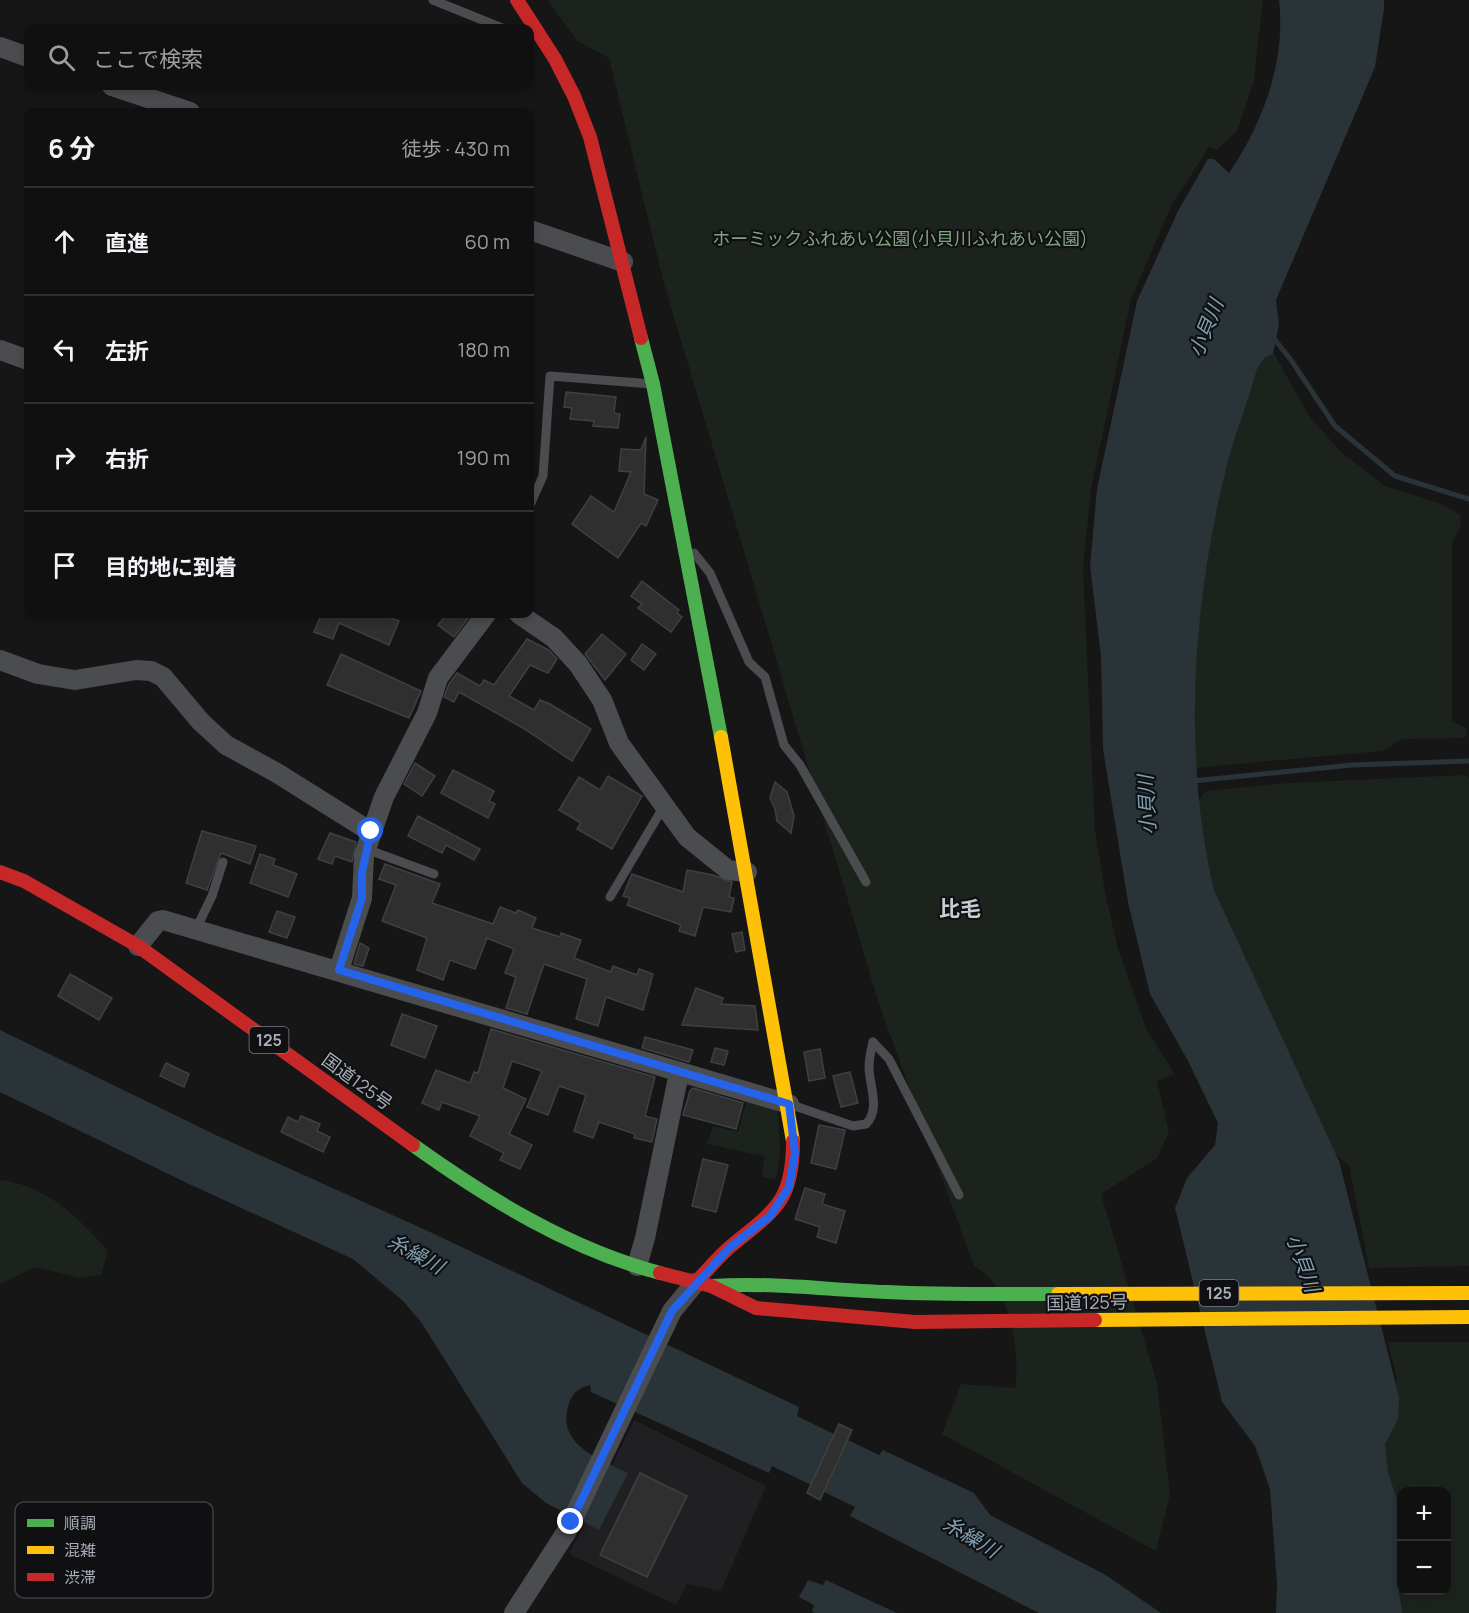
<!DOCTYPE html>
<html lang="ja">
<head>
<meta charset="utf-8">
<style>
	:root { --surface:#101010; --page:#191919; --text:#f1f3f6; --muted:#9c9d9f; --line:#303030 }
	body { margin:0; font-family:Manrope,"Noto Sans JP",sans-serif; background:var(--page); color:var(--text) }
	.controls { position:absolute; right:18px; bottom:18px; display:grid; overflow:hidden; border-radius:12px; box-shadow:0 3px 9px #0003 }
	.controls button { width:54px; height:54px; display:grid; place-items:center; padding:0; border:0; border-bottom:2px solid var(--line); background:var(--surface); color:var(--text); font:30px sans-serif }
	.stop { position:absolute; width:18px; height:18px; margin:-14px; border:4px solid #2563eb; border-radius:50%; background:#fff }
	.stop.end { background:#2563eb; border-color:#fff; box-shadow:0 2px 6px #0008 }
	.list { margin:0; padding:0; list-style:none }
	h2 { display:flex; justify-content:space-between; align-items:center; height:78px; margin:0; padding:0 24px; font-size:26px }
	h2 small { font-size:20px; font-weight:400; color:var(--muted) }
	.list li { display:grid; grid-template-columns:39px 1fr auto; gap:18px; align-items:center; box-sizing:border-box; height:108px; padding:0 24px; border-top:2px solid var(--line) }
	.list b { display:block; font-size:22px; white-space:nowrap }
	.list em { font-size:20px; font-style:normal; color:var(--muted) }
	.icon { flex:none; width:33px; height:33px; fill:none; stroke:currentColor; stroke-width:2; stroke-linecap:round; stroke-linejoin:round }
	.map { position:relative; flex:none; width:1469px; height:1613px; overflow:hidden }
	.search { position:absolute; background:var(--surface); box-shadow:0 3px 9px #0003; left:24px; top:24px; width:510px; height:66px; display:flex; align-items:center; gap:15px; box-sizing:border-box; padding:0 21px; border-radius:12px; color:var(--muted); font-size:22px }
	.panel { position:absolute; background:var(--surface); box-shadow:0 3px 9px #0003; left:24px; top:108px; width:510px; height:510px; border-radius:12px }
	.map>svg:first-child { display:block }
	.built { fill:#202022 }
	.green { fill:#1c231d; fill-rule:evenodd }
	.water { fill:#293338 }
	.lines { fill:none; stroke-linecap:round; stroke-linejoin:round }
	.stream { stroke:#293338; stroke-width:5 }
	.building { fill:#2f2f30; stroke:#3e4042; stroke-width:1.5 }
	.lane { stroke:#4a4c4f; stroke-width:9 }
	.street { stroke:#4a4c4f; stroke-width:20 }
	.fast { stroke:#4caf50; stroke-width:14 }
	.slow { stroke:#ffc107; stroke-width:14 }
	.jam { stroke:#c62828; stroke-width:14 }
	.route { stroke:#2563eb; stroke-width:8 }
	.labels { text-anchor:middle; stroke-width:4.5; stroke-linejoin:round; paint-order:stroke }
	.shield { fill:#101012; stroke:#7a7f86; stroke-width:1.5 }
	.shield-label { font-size:16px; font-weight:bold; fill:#a7aeb8 }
	.park-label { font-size:18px; fill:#7fa37e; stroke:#101012 }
	.street-label { font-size:18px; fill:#a7aeb8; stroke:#101012 }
	.water-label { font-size:20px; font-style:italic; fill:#7da0b3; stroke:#101012 }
	.quarter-label { font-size:21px; font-weight:bold; fill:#c8ccd4; stroke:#101012 }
	.key { fill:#101012; stroke:#3d3f44; stroke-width:1.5 }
	.key-label { font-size:16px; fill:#a7aeb8 }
</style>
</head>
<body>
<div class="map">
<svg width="1469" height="1613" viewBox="0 0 1469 1613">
	<rect width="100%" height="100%" fill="#161616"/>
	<polygon class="built" points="634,1420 766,1486 721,1591 687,1584 676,1605 569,1554"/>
	<g class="green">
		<path d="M548 0H1263L1254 80 1237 131 1217 150 1209 147 1171 206 1131 299 1091 489 1083 569 1095 831 1105 892 1118 949 1147 1031 1175 1074 1157 1081 1169 1132 1157 1158 1101 1194 1157 1383 1170 1495 1156 1551 942 1434 961 1384 1015 1388C1021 1353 1010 1283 974 1266L878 1001 663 280 609 58 577 41Z"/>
		<polygon points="1271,348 1309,416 1341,452 1385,486 1442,504 1460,515 1461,524 1452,544 1452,722 1467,728 1465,738 1402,739 1382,751 1192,768 1191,706 1203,546 1258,354"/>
		<polygon points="1466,775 1469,778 1469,1266 1369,1268 1349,1165 1328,1149 1208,888 1196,805 1206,791 1289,783"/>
		<polygon points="747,1100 778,1110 780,1153 776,1179 762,1177 764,1156 707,1144 713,1126 738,1132"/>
		<path d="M0 1180C45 1185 80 1218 108 1251L101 1275 80 1278 35 1267 0 1284Z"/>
		<path d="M1388 1342H1469V1613H1389L1379 1454 1397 1379ZM1402 1492H1446V1590H1402Z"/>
	</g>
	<g class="water">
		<path d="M1279 0H1384V8L1375 67 1276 300 1279 325 1273 354 1265 357 1257 369C1248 402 1234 435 1226 469 1193 602 1182 755 1214 890L1339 1161 1399 1397 1398 1419 1385 1444 1388 1473 1401 1511 1398 1585 1402 1613H1276L1277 1584 1270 1489 1255 1446 1222 1402 1175 1208 1187 1178 1215 1145 1218 1123 1187 1059 1150 994 1128 902 1103 749 1101 656 1090 566 1097 489 1137 301 1178 211 1208 159H1214L1229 173C1263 123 1286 62 1279 0Z"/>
		<path d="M0 1030 220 1137 430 1232 799 1407 797 1416 834 1434 811 1485 772 1466 769 1473 591 1392 590 1385C578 1388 571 1394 568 1407 557 1445 601 1460 628 1473L599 1530 546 1503 522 1483 421 1322 403 1301 353 1259 189 1184 0 1092Z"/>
		<polygon points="848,1440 879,1455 883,1450 974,1493 990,1515 1104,1574 1161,1613 1039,1613 850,1516 855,1507 824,1492"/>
		<polygon points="808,1580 823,1585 826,1580 897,1613 815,1613 812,1612 814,1605 799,1597"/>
	</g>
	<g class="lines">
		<g class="stream">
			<polyline points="1272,336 1291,360 1335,426 1395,476 1469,499"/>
			<polyline points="1193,781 1352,765 1469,761"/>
		</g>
	</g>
	<g class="building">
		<polygon points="566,392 616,397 614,413 620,414 618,428 593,426 594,421 570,419 572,408 564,407"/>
		<polygon points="646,437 644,494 658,500 646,526 641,523 618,558 572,524 591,496 614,512 631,472 619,471 621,449 641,450"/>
		<polygon points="642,581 679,610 677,613 682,617 671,632 638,608 642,604 631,596"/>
		<polygon points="319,614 381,614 399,621 389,645 339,623 333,639 314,632 321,615"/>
		<polygon points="447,614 471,614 454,637 438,625"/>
		<polygon points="602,634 626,654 605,680 585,654"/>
		<polygon points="527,639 549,650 557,659 548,673 530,665 509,696 534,710 540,700 550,704 591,729 572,761 523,728 459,692 454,702 444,697 449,684 457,673 480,686 484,680 494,685"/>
		<polygon points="642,644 656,654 644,670 631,660"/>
		<polygon points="341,654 421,691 409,718 327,685"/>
		<polygon points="415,763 435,776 422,796 404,784"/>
		<polygon points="453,770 494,791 489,801 495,804 488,818 441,793"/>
		<polygon points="608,776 642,796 612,849 577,829 581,823 559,810 579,777 600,790"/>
		<polygon points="775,782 787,792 794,816 791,833 777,821 775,809 770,798"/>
		<polygon points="418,816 480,849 474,860 446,845 442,853 408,836"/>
		<polygon points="202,831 256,846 250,864 221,853 207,890 186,883"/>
		<polygon points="330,833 356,842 352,862 335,856 332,864 318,859"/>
		<polygon points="260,854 275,859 273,865 297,874 288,897 250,883"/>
		<polygon points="385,864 440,884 432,903 493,924 500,907 516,913 518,910 536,918 532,928 560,937 561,933 581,940 574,958 611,972 613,966 637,975 639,969 653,974 643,1010 606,997 598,1026 576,1019 587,979 544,964 527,1014 506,1008 516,977 505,973 514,949 487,938 475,969 450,960 443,980 417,970 427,938 382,921 396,885 379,879"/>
		<polygon points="687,870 713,875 732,882 729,897 734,898 731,912 703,907 695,936 679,931 681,925 627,905 630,898 623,896 632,874 683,892"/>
		<polygon points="277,911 295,917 287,938 269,932"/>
		<polygon points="742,932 745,950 736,952 732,934"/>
		<polygon points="360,943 369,948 363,966 354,964"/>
		<polygon points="70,974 112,998 99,1020 58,996"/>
		<polygon points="696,988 723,998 721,1004 755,1006 758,1030 682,1025"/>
		<polygon points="402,1014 437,1026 425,1058 391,1045"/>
		<polygon points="491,1029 655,1077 645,1116 657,1119 652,1142 634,1138 635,1134 599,1122 593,1138 574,1131 586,1095 559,1086 548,1115 527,1107 542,1071 512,1061 503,1088 526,1099 509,1134 532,1145 520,1169 500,1160 504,1153 470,1136 480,1116 442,1102 439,1110 422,1103 436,1070 470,1083 474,1072 478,1073"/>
		<polygon points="645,1037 693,1050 689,1062 642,1048"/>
		<polygon points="715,1048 728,1051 724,1065 711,1062"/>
		<polygon points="820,1049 825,1078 809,1081 804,1052"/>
		<polygon points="166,1063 189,1074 184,1087 160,1076"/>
		<polygon points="850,1072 858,1103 841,1107 833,1076"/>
		<polygon points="693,1088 743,1103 736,1129 683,1115 690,1091"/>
		<polygon points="301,1116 320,1124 317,1131 330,1137 323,1152 281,1132 288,1117 298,1122"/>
		<polygon points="819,1125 845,1130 836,1169 811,1163"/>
		<polygon points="703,1159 728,1165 716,1212 692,1206"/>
		<polygon points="805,1188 825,1194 822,1204 845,1211 836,1243 817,1237 820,1227 795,1219"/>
		<polygon points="839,1424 852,1430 820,1500 807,1493"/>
		<polygon points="640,1473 687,1496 647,1577 600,1555"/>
	</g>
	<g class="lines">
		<g class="lane">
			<polyline points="433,0 502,28"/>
			<polyline points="530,505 543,476 550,376 652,384"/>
			<polyline points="694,553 710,573 749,662 765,677 784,745 800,765 866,882"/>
			<polyline points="366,849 434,874"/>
			<polyline points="610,897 664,806"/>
			<polyline points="196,929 212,896 223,862"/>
			<polyline points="873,1042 889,1059 959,1195"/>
			<path d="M792 1105 853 1126 866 1124C881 1109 869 1085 869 1067 869 1058 871 1050 873 1042"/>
		</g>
		<g class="street">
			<polyline points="0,47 28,57"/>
			<polyline points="112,86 190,112"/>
			<polyline points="530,230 623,262"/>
			<polyline points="0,350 28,360"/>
			<polyline points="519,614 554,638 578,664 602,700 619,743 687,837 728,870 747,872"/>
			<polyline points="0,660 38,674 75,680 136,670 151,671 163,677 201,722 226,745 277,773 371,832"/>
			<polyline points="138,946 158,921 163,920 789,1104"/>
			<polyline points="339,970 362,898 364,855 384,797 427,713 438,678 486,614"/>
			<polyline points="637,1266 645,1238 679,1073"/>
			<polyline points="514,1613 567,1531 672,1311 695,1283"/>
		</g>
		<g class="fast">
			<polyline points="641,338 653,384 721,737"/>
			<path d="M413 1145C487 1198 571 1250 660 1273"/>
			<path d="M712 1286C771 1282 828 1290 887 1292 944 1295 1001 1294 1058 1294"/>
		</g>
		<g class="slow">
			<polyline points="721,737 793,1141"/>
			<polyline points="1058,1294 1469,1293"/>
			<polyline points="1095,1320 1469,1317"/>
		</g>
		<g class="jam">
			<polyline points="517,0 555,59 574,96 590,137 641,338"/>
			<polyline points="0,872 24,881 138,946 413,1145"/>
			<polyline points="660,1273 711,1286 756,1308 915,1322 1095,1320"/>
			<path d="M695 1283C707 1271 718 1257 731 1246 775 1210 793 1202 793 1141"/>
		</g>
	</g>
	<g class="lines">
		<polyline class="route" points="371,831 362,872 362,898 339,970 789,1104 795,1153 789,1187 770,1216 729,1248 672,1311 571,1522"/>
	</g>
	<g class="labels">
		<g class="shield">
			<rect x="249.5" y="1027" width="39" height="26" rx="4.5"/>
			<rect x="1199.5" y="1280" width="39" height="26" rx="4.5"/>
		</g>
		<g class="shield-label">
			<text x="269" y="1046">125</text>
			<text x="1219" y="1299">125</text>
		</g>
		<g class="park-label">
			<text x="900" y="245">ホーミックふれあい公園(小貝川ふれあい公園)</text>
		</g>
		<g class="street-label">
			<text transform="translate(357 1082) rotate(36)" y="6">国道125号</text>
			<text transform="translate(1087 1303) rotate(-1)" y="6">国道125号</text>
		</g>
		<g class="water-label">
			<text transform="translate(1206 328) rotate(-68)" y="7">小貝川</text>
			<text transform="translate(1147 805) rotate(-93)" y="7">小貝川</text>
			<text transform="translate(416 1254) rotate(29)" y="7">糸繰川</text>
			<text transform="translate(1303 1263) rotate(70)" y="7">小貝川</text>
			<text transform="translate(971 1537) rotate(31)" y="7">糸繰川</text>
		</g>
		<g class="quarter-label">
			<text x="960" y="916">比毛</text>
		</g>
	</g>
	<rect x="15" y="1502" width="198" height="96" rx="9" class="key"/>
	<rect x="27" y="1519" width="27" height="8" fill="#4caf50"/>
	<rect x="27" y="1546" width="27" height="8" fill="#ffc107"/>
	<rect x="27" y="1573" width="27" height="8" fill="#c62828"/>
	<g class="key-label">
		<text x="64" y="1529">順調</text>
		<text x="64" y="1556">混雑</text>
		<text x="64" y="1583">渋滞</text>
	</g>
</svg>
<div class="controls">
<button>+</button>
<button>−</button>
</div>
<div class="stop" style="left:371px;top:831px"></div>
<div class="stop end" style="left:571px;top:1522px"></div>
<div class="search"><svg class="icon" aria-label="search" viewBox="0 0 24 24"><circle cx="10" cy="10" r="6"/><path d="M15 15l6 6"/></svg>ここで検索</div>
<section class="panel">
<h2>6 分<small>徒歩 · 430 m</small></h2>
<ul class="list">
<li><svg class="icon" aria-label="ahead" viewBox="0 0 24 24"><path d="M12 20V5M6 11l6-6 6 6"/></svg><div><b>直進</b></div><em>60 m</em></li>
<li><svg class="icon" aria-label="left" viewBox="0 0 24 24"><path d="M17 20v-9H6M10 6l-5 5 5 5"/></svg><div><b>左折</b></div><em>180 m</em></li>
<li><svg class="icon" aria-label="right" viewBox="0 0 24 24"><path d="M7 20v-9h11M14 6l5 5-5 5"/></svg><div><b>右折</b></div><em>190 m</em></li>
<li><svg class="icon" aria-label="arrive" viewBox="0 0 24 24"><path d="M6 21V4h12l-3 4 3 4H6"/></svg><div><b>目的地に到着</b></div></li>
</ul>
</section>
</div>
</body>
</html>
